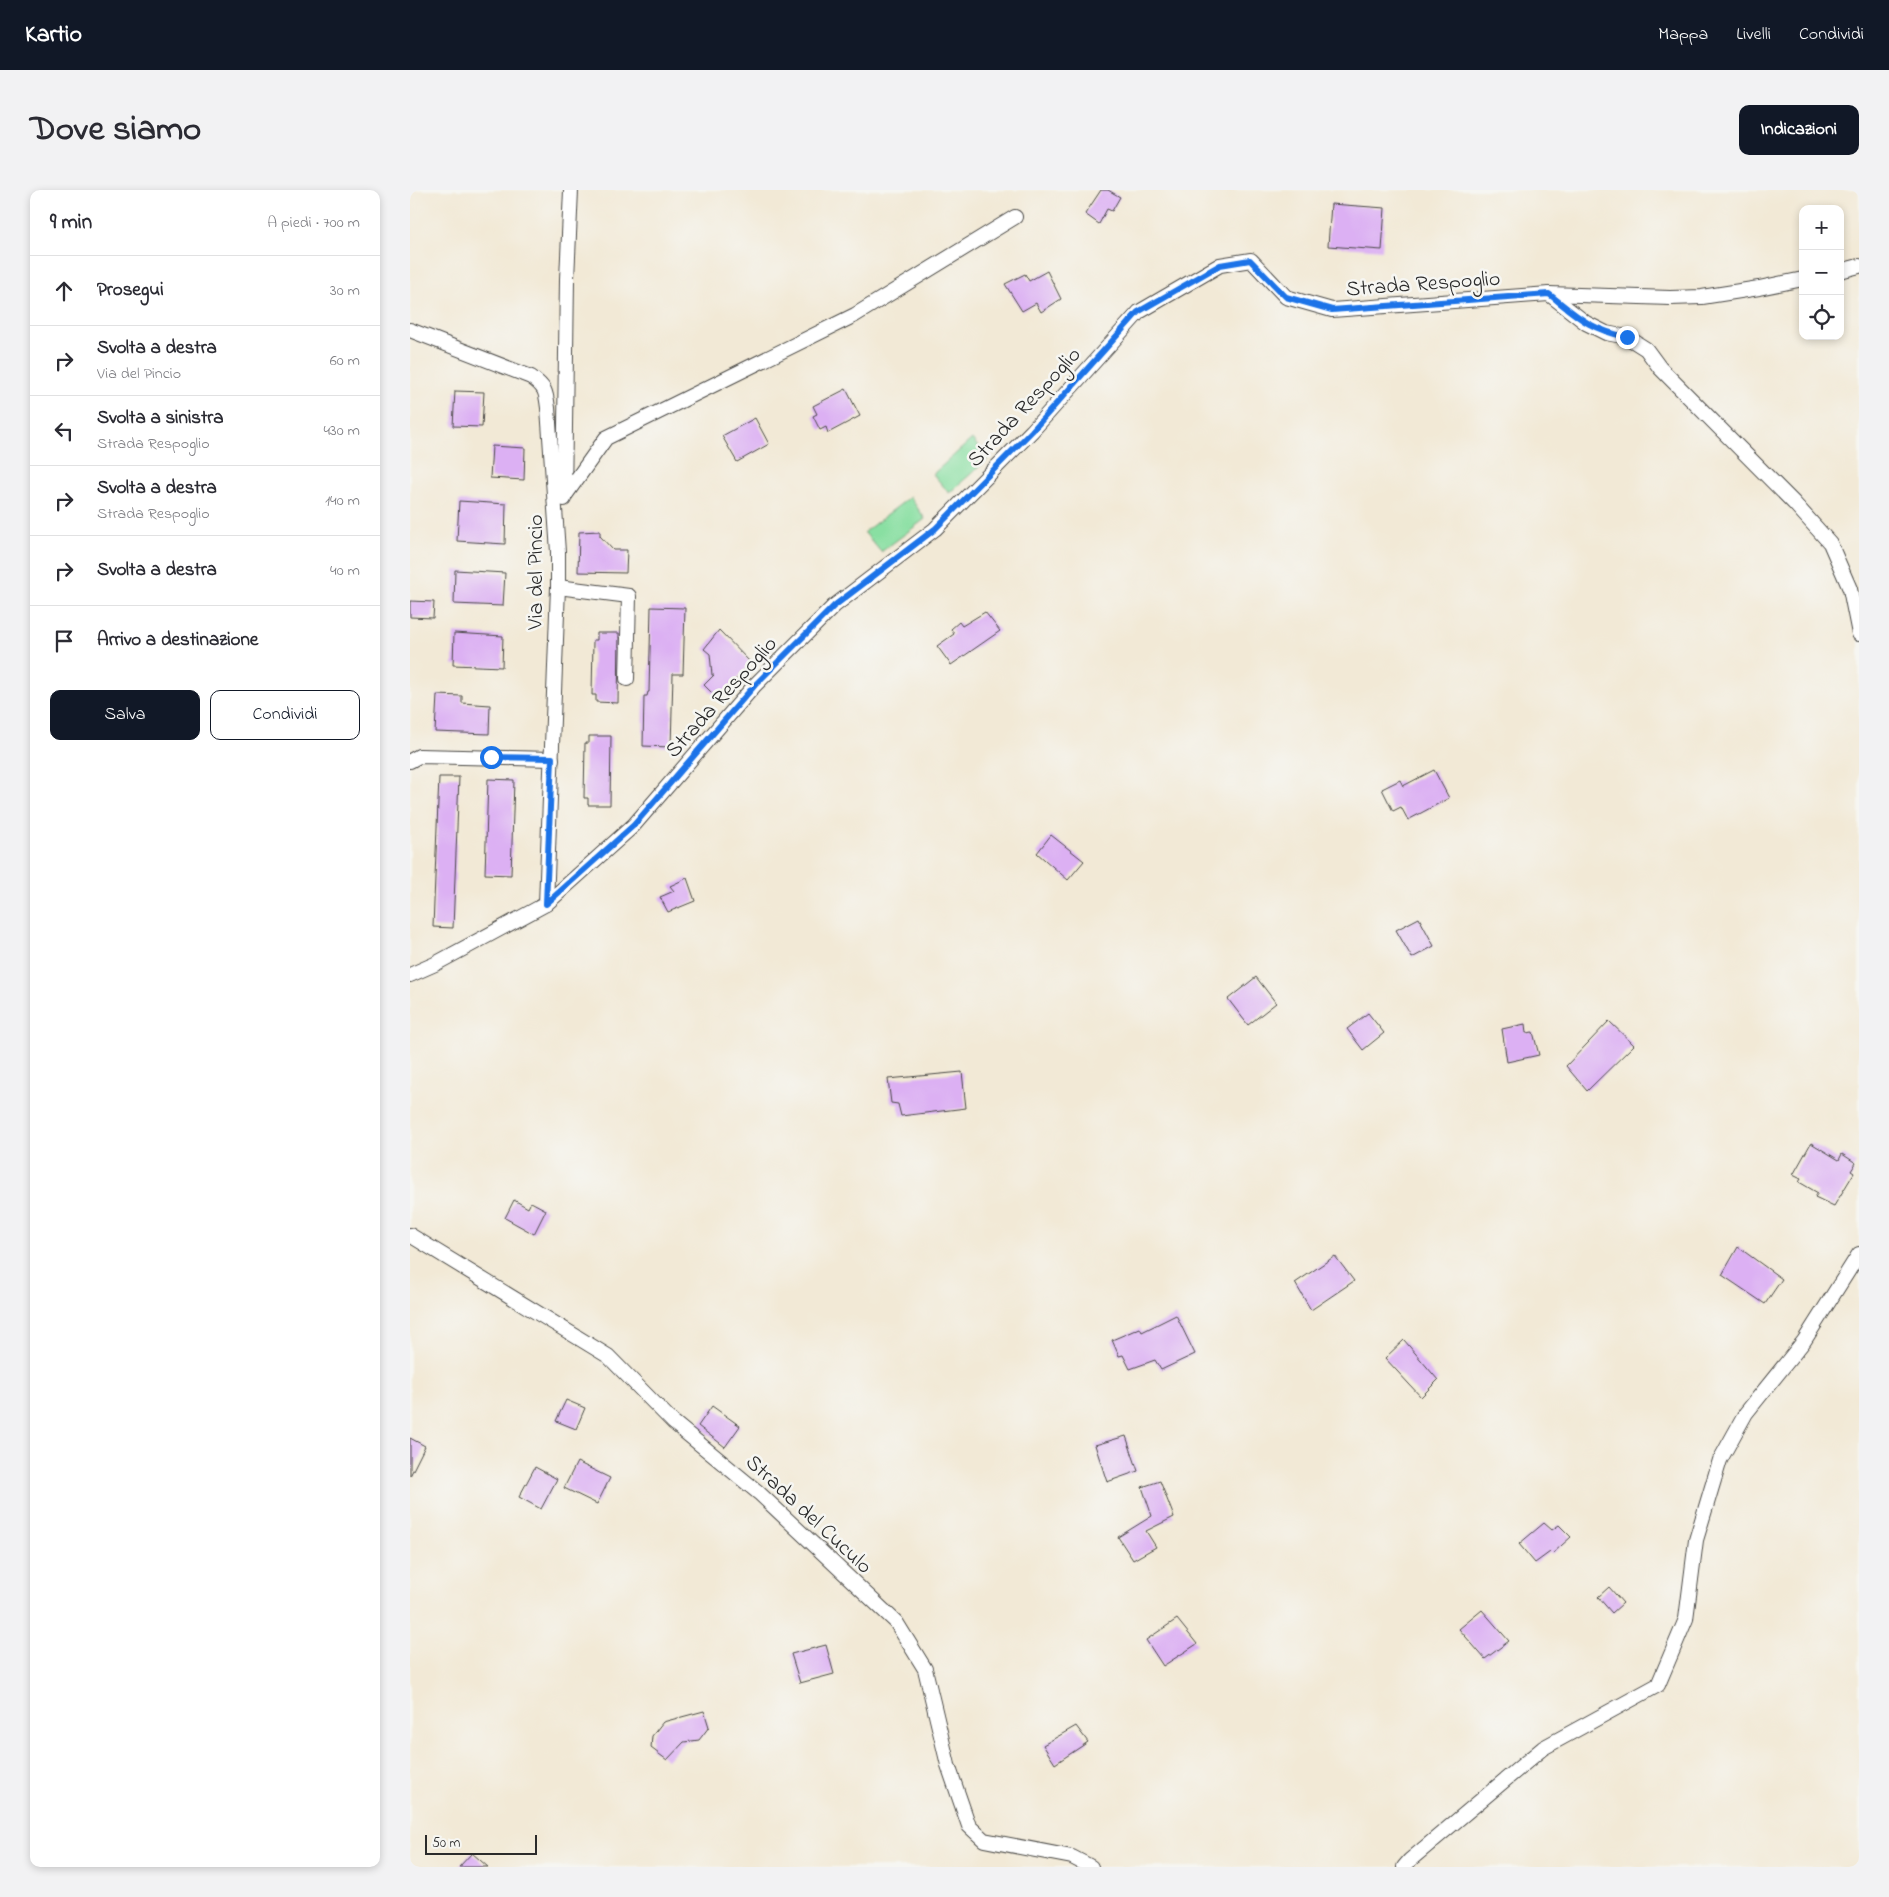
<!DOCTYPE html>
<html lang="it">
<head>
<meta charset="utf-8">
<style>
	:root { --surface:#fff; --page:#f2f2f3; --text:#2b2b33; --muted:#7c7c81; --line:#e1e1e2; --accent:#111827 }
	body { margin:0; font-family:"Indie Flower",sans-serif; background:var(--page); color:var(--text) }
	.controls { position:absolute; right:15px; top:15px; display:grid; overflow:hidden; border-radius:10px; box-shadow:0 2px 8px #0003 }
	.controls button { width:45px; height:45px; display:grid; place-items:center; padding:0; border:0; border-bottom:1px solid var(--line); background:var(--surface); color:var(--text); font:25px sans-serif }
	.scale { position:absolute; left:15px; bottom:12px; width:112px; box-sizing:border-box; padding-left:5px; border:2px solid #2b2b2b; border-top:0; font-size:14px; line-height:18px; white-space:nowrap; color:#2b2b2b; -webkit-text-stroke:4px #f6f6f2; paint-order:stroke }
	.stop { position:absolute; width:15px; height:15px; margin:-11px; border:4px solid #1a73e8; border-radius:50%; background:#fff }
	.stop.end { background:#1a73e8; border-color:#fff; box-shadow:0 1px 5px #0008 }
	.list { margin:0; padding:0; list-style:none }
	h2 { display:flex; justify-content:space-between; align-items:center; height:65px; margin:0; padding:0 20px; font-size:21px }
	h2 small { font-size:16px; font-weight:400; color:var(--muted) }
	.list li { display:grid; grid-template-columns:32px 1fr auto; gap:15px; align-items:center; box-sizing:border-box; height:70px; padding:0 20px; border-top:1px solid var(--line) }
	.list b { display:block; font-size:19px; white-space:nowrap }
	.list p { margin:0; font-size:16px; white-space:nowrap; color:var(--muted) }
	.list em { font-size:16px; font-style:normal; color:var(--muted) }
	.actions { display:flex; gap:10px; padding:15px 20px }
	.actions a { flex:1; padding:11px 0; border:1px solid var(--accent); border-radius:10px; text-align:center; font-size:18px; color:var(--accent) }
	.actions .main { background:var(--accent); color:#fff }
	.icon { flex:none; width:28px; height:28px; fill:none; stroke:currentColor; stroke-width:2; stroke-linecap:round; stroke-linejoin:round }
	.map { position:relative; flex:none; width:1449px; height:1677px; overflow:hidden; border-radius:10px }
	header { display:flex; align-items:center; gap:30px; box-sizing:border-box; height:70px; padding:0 25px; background:var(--accent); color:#fff }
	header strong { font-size:24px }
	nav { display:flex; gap:28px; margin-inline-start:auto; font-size:18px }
	.intro { display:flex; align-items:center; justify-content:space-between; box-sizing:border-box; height:120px; padding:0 30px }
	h1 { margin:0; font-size:35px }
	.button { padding:12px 22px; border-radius:10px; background:var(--accent); color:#fff; font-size:18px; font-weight:700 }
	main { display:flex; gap:30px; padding:0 30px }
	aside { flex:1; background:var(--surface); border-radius:10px; box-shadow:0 2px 8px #0003 }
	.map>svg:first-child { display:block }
	.green { fill:#89dfa2; stroke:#5a8566 }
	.building { fill:#dcb0f3 }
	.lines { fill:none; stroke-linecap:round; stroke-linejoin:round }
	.minor-casing { stroke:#494845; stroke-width:16 }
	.minor { stroke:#fff; stroke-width:14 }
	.route { stroke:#1a73e8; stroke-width:6 }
	.labels { text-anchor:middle; stroke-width:5; stroke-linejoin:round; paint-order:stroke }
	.street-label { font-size:22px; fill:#2b2b2b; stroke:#f6f6f2 }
</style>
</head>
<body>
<header>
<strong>Kartio</strong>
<nav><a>Mappa</a><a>Livelli</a><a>Condividi</a></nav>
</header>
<div class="intro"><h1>Dove siamo</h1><a class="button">Indicazioni</a></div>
<main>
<aside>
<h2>9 min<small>A piedi · 700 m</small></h2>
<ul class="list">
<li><svg class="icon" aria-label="ahead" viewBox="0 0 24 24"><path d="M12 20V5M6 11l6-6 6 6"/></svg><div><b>Prosegui</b></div><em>30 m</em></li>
<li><svg class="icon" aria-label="right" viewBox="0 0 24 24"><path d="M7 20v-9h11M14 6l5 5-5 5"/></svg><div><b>Svolta a destra</b><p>Via del Pincio</p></div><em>60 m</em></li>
<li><svg class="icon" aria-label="left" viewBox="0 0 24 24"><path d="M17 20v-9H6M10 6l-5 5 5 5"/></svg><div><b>Svolta a sinistra</b><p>Strada Respoglio</p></div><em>430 m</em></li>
<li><svg class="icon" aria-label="right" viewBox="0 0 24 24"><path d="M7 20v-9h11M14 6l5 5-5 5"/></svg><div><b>Svolta a destra</b><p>Strada Respoglio</p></div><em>140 m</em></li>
<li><svg class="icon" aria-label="right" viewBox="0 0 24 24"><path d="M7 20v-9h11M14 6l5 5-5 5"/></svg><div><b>Svolta a destra</b></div><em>40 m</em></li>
<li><svg class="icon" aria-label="arrive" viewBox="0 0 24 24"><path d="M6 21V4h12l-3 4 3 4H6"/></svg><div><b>Arrivo a destinazione</b></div></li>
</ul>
<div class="actions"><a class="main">Salva</a><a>Condividi</a></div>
</aside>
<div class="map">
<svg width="1449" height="1677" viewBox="0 0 1449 1677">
	<rect width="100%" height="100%" fill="#f6f6f2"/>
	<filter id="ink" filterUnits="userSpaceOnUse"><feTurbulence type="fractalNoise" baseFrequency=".02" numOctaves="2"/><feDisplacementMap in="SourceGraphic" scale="10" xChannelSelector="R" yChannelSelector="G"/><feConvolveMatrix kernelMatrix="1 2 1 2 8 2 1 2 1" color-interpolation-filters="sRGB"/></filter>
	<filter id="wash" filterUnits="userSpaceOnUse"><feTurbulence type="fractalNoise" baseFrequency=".0096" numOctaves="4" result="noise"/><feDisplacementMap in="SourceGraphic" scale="20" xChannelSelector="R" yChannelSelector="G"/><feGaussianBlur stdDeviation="1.12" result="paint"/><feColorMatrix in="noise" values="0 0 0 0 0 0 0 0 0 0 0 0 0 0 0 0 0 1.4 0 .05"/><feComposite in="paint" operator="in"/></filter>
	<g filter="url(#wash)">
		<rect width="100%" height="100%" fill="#f2e9d6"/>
		<g class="green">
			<polygon points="562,249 578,269 539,303 523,284"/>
			<polygon points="500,307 515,329 471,362 454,342"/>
		</g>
		<g id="blocks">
			<g class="building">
				<polygon points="691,0 698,0 710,7 702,21 697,19 689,34 675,24"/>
				<polygon points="921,14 975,18 972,60 918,56"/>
				<polygon points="637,81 651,109 631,122 626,113 612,121 595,94 615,84 619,91"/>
				<polygon points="436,199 450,226 418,243 416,237 410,240 403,226 407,224 403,216"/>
				<polygon points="45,201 74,202 72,237 43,236"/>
				<polygon points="345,228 359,254 327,272 312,246"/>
				<polygon points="82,256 115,258 114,290 80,288"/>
				<polygon points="49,311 96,314 95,354 47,351"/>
				<polygon points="190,341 190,346 203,360 217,360 216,383 168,382 169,342"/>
				<polygon points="45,380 95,383 93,416 44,414"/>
				<polygon points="0,411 24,412 23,428 0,427"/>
				<polygon points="241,417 275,418 273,484 263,484 261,557 233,556 234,506 237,506 238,502 239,502"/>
				<polygon points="575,422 590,441 541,475 527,456 544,444 541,439 549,432 552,436"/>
				<polygon points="309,440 341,473 308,509 294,495 304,485 302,485 300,464 294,459"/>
				<polygon points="44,443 93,446 92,477 43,475"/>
				<polygon points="187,443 209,443 208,513 186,512 186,505 182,505 183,450 187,450"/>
				<polygon points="27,505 52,506 52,513 80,515 79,544 25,542"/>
				<polygon points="179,546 201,546 200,615 178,615 178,608 174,608 175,553 179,553"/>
				<polygon points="1024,580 1039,608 998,630 991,617 983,621 972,599 990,590 993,596"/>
				<polygon points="29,587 49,587 43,738 23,737"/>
				<polygon points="78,589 104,590 101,685 75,684"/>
				<polygon points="641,645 674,671 658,690 627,663"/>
				<polygon points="277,688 285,711 258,722 250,707 264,701 260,696"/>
				<polygon points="1009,728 1024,756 1002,768 986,740"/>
				<polygon points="846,787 866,813 838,835 818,809"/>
				<polygon points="958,823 974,843 953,860 937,839"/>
				<polygon points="1199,831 1224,855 1177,901 1156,876"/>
				<polygon points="1115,834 1116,843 1123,842 1129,865 1097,872 1092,839"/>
				<polygon points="552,882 556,918 491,926 488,914 481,913 478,889"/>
				<polygon points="1401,953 1429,970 1432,964 1446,973 1441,981 1444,983 1424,1016 1405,1007 1408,1003 1389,992 1391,989 1383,985"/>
				<polygon points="104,1010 118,1018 121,1012 136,1020 124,1044 95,1028"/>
				<polygon points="1328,1057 1372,1089 1355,1114 1312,1085"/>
				<polygon points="925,1066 944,1091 901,1120 885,1093"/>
				<polygon points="766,1125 785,1164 751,1180 745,1170 720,1179 713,1165 709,1166 702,1150 730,1138 732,1142"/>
				<polygon points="994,1150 1028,1190 1011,1207 975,1168"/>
				<polygon points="156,1210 175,1218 166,1239 146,1231"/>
				<polygon points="302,1216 330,1236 315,1257 288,1236"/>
				<polygon points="716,1246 728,1281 697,1292 685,1255"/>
				<polygon points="0,1248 15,1256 0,1286"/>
				<polygon points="167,1272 200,1288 187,1314 154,1298"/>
				<polygon points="125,1277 147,1289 131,1319 109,1307"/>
				<polygon points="750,1291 764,1327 736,1341 746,1357 723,1370 708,1347 742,1326 732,1297"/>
				<polygon points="1134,1333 1142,1340 1149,1335 1161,1347 1142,1364 1140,1362 1125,1373 1109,1354"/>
				<polygon points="1199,1397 1213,1413 1202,1423 1188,1407"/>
				<polygon points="1072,1420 1099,1451 1075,1469 1049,1439"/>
				<polygon points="767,1429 787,1454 753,1476 736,1450"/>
				<polygon points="416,1455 424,1484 390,1493 381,1464"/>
				<polygon points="294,1521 299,1537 289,1550 274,1552 257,1570 241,1558 242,1546 253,1532"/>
				<polygon points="666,1536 678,1552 645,1574 633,1555"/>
				<polygon points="62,1663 78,1677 49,1677"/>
			</g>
		</g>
	</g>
	<g filter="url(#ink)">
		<use href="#blocks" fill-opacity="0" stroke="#494845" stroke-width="1"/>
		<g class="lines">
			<g class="minor-casing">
				<g id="minor">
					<polyline points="1430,81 1449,76"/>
					<polyline points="1139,104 1176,133 1196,143 1217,147 1236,159 1250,178 1384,313 1420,353 1440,399 1449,444"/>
					<path d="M0 140 121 187C135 197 136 201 138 218L148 362V397L136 714"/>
					<polyline points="154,307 196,248 445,125 605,27"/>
					<polyline points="154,309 157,89 161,0"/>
					<polyline points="148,397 219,406 217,489"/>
					<polyline points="0,571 9,566 142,569"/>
					<polyline points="0,785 25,774 136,714 224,635 345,495 424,416 525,339 622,241 729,122 810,75 841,70 876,107 922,120 1139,104 1260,108 1292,107 1349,98 1393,89"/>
					<polyline points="0,1045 198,1166 263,1232 349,1303 486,1432 515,1479 538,1575 559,1636 574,1650 662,1667 681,1677"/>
					<polyline points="994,1677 1000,1670 1133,1558 1248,1495 1276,1429 1286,1350 1310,1270 1336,1223 1394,1151 1449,1064"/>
				</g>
			</g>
			<use href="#minor" class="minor"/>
		</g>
	</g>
	<g class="lines" filter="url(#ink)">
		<path class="route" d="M81 567 142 568 136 714 224 635 345 495 424 416 525 339 622 241 728 122 810 75 840 70 876 107 922 120 1139 104C1168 127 1179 139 1217 147"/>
	</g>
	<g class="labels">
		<g class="street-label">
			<text transform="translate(1013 92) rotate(-4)" y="8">Strada Respoglio</text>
			<text transform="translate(613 216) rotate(-47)" y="8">Strada Respoglio</text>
			<text transform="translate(124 382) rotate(-90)" y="8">Via del Pincio</text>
			<text transform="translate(310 506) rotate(-48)" y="8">Strada Respoglio</text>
			<text transform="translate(400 1323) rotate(43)" y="8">Strada del Cuculo</text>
		</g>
	</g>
</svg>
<div class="controls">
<button>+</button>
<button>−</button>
<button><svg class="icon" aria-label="locate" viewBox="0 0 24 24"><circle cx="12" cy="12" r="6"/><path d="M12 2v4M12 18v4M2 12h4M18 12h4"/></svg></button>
</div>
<div class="scale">50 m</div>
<div class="stop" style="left:81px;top:567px"></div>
<div class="stop end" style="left:1217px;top:147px"></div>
</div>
</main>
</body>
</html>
